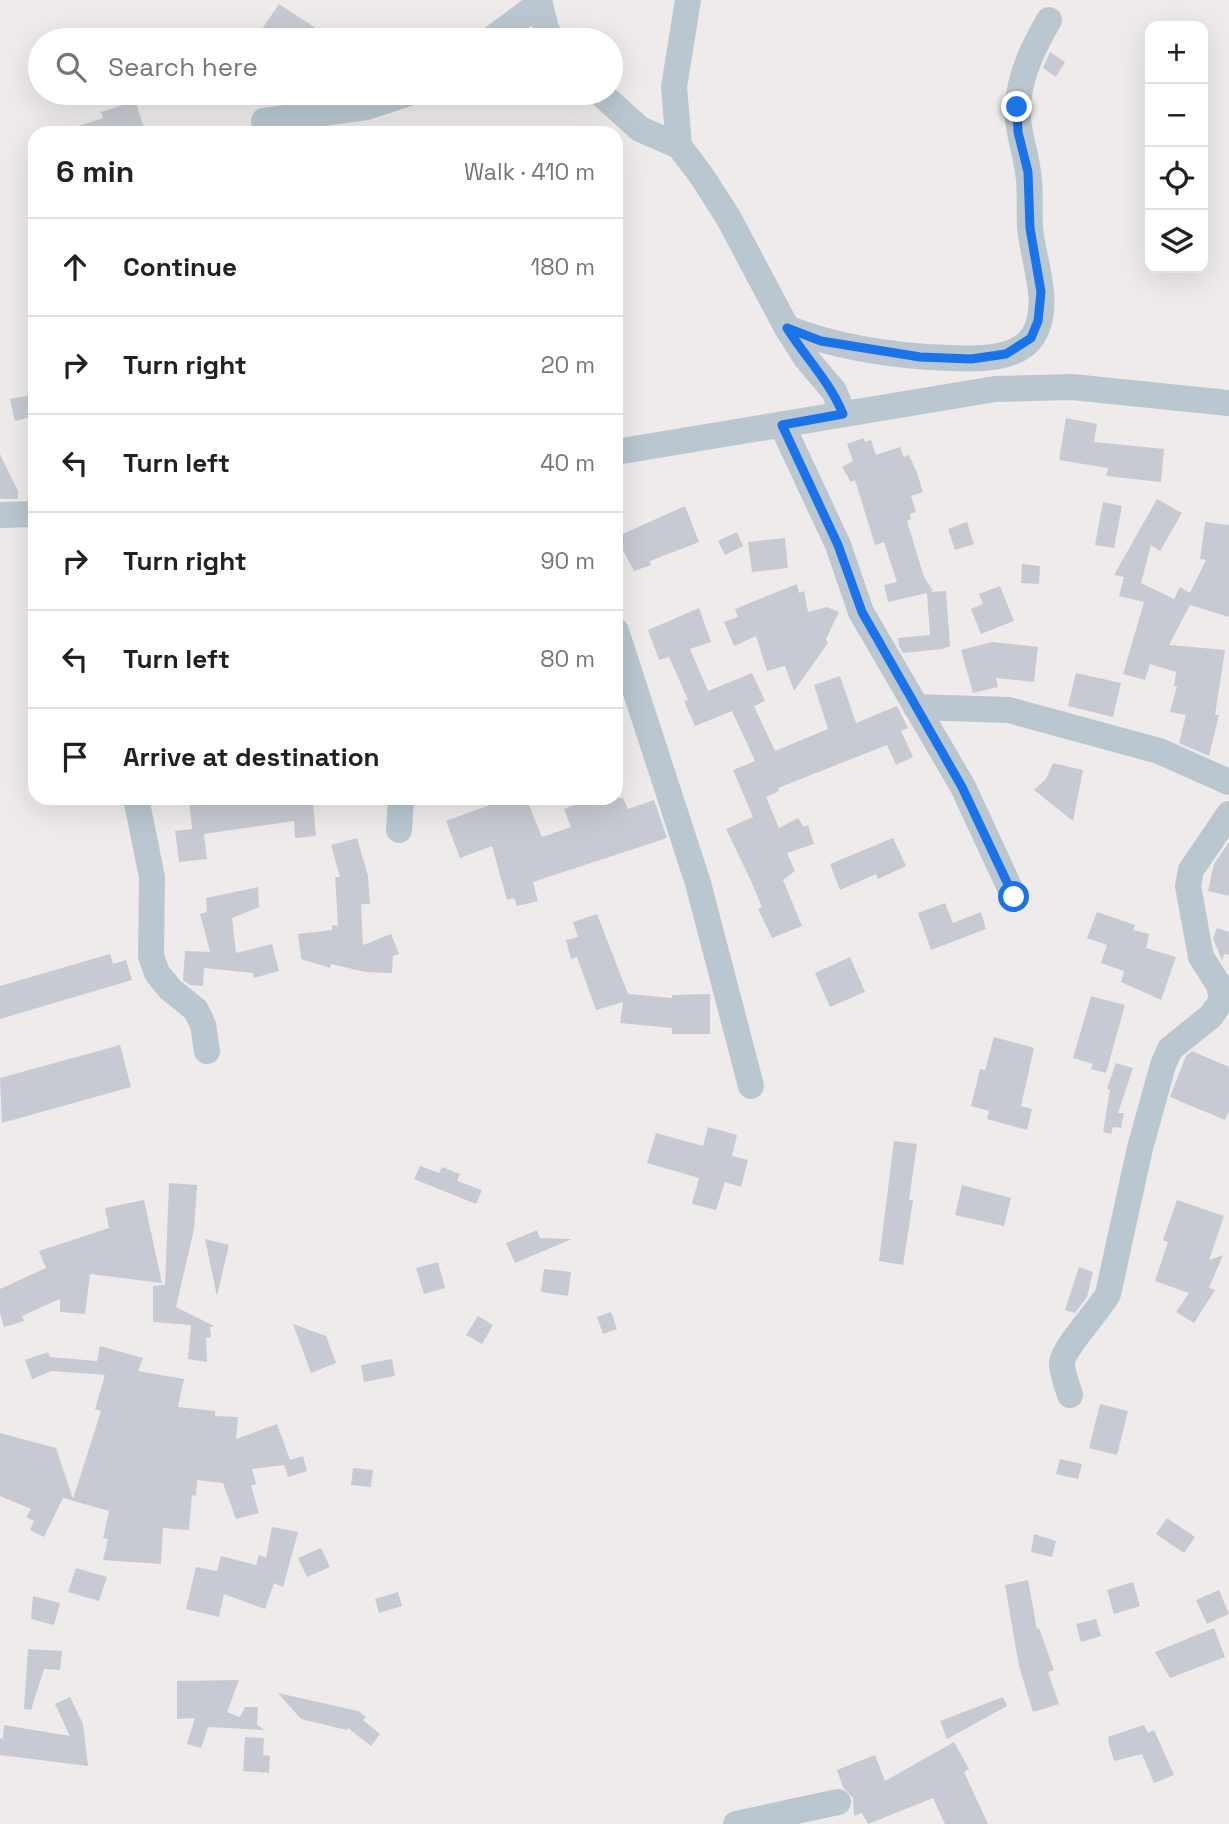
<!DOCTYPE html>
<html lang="en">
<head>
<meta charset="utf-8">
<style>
	:root { --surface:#fff; --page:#f6f6f6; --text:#202124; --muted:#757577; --line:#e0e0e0 }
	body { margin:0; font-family:"Space Grotesk",sans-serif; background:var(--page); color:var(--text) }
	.controls { position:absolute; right:21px; top:21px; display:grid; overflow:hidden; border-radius:14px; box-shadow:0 7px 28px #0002 }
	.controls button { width:63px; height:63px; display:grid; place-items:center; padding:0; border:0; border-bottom:2px solid var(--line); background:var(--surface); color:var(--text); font:35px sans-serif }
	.stop { position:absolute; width:21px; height:21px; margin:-16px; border:5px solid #1a73e8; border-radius:50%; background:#fff }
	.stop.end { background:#1a73e8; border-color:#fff; box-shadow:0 2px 7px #0008 }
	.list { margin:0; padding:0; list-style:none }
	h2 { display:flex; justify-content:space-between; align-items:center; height:91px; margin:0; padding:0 28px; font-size:30px }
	h2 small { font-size:23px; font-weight:400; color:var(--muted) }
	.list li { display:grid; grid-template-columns:46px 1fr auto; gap:21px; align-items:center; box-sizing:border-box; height:98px; padding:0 28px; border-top:2px solid var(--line) }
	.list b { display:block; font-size:26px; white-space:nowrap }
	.list em { font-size:23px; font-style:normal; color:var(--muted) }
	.icon { flex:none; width:38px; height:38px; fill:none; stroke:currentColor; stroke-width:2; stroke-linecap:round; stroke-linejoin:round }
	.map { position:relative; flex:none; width:1229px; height:1824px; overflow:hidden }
	.search { position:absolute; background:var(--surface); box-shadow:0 7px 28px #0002; left:28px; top:28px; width:595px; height:77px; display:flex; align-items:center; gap:18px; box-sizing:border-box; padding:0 24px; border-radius:38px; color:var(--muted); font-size:26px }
	.panel { position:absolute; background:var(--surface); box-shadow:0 7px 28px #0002; left:28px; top:126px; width:595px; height:679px; border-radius:21px }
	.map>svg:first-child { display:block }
	.building { fill:#c7cad2 }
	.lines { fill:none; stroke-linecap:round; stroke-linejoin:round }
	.minor { stroke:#bac7d0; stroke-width:26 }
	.route { stroke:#1a73e8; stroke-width:9 }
</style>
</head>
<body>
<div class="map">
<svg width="1229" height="1824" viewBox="0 0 1229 1824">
	<rect width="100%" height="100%" fill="#efebeb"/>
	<g class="building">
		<polygon points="279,4 334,40 271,40 260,32"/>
		<polygon points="1050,52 1065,62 1056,77 1043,68"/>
		<polygon points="135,101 146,133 68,133 67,130 103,118 101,112"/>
		<polygon points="35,394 35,416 15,421 10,399"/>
		<polygon points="1066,418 1097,424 1094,442 1164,449 1161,482 1106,476 1108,468 1059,460"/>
		<polygon points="864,438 865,442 871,440 876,455 900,447 904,457 909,455 917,473 923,492 911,496 916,512 910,514 911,519 907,521 924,577 933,591 930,592 946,591 950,646 943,649 903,653 899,646 898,638 930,635 927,593 888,602 884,585 897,582 884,542 875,545 855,480 851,482 842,467 853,461 847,444"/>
		<polygon points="0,454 18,491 18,499 0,499"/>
		<polygon points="1157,499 1182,513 1160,551 1151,545 1141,583 1174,599 1180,587 1190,593 1206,560 1200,559 1205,522 1229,525 1229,617 1190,605 1169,645 1225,650 1215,715 1219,715 1209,756 1179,743 1186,715 1170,712 1177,686 1174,686 1176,672 1150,664 1145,680 1123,674 1144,602 1119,596 1124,577 1114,575"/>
		<polygon points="1103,502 1122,506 1114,548 1095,545"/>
		<polygon points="685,506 699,542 650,561 651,565 634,571 616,537"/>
		<polygon points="967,522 974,544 955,550 948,529"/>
		<polygon points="737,532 743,546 725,555 718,541"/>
		<polygon points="785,538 788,568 752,572 748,542"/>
		<polygon points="1022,564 1040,566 1039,584 1021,583"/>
		<polygon points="797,584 799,593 804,591 808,612 827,607 839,612 826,639 828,643 794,691 785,666 767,671 756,636 734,646 724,622 738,617 735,609"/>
		<polygon points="1000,586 1014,621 981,634 971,609 983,604 979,594"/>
		<polygon points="699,608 711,642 690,649 708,691 752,673 765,701 754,706 775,751 828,729 814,685 840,676 856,723 897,706 908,728 901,731 913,757 896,765 887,745 778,788 779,791 766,797 779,828 798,818 804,827 808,825 814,844 787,853 795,871 783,880 802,926 772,938 758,909 762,907 751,881 726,829 753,817 733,770 755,761 732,711 695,726 684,701 688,700 669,657 659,660 648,630"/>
		<polygon points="992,642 1038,647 1034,682 996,678 998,687 973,693 961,650"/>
		<polygon points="1076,673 1121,683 1113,717 1068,706"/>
		<polygon points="1053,763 1083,770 1073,821 1034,790 1046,779"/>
		<polygon points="189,798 301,798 301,803 313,803 316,836 295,838 294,821 204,834 207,859 179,862 175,831 192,829"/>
		<polygon points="509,798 526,798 542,837 571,827 564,809 593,798 623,798 628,809 654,800 667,838 533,882 538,901 517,906 514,898 507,900 492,846 460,858 446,821"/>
		<polygon points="357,838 368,876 370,904 361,904 363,945 391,934 399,954 393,956 392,973 366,972 331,964 330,968 301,959 298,934 332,930 332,925 338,926 335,877 340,877 331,845"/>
		<polygon points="893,838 906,866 878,879 876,874 840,890 830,864"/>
		<polygon points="1229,842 1229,896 1208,891 1214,864"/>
		<polygon points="258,887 259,907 232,918 236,953 272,944 279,971 254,978 253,973 204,968 203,986 190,985 183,980 185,951 210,952 200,914 207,912 206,898"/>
		<polygon points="945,903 953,923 981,912 986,929 931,950 918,913"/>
		<polygon points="1097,912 1135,925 1133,930 1149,934 1146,948 1176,957 1161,1000 1121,982 1124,971 1101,963 1107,945 1087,938"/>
		<polygon points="597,914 628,994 672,998 672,995 710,994 710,1034 672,1034 672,1028 620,1023 623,1002 596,1010 577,957 571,959 566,940 578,937 573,922"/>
		<polygon points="1217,928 1229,932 1229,955 1224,954 1222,961 1213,938"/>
		<polygon points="110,954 113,964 126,960 132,980 0,1019 0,986"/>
		<polygon points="850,957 865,992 830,1007 815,973"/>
		<polygon points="1091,996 1125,1005 1106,1073 1091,1069 1093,1064 1073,1058"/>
		<polygon points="994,1037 1034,1048 1021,1106 1032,1109 1027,1130 987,1119 989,1111 971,1106 980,1069 985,1070"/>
		<polygon points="120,1045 131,1087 2,1123 0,1078"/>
		<polygon points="1192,1051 1229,1067 1229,1111 1225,1120 1170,1097 1186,1056"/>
		<polygon points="1116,1063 1133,1068 1118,1113 1124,1113 1121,1128 1113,1127 1111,1134 1103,1132 1110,1090 1107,1089"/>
		<polygon points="708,1127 737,1135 732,1156 748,1160 741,1187 725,1182 716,1210 692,1204 699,1178 647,1163 656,1133 703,1146"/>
		<polygon points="894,1141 917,1144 909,1200 913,1200 903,1265 879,1261"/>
		<polygon points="420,1166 439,1173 442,1167 460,1174 457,1181 482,1190 476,1204 414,1179"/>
		<polygon points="169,1183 197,1185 194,1229 176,1307 214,1326 210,1327 211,1337 206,1338 207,1362 188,1359 191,1325 153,1322 153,1286 165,1285"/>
		<polygon points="962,1185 1011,1198 1004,1226 955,1215"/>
		<polygon points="144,1200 162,1283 90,1274 85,1314 60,1312 60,1299 22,1316 24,1321 4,1327 0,1313 0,1289 46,1268 39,1251 109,1228 105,1208"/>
		<polygon points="1177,1200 1224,1216 1209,1260 1223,1255 1209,1288 1215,1290 1194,1323 1176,1312 1189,1293 1155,1281 1168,1242 1163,1240"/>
		<polygon points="537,1230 540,1238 572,1239 515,1263 506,1243"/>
		<polygon points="205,1239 229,1245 217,1296"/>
		<polygon points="438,1262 445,1288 424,1294 416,1268"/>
		<polygon points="1079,1267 1093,1272 1087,1297 1075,1313 1065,1310"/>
		<polygon points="544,1269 571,1272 568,1296 541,1292"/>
		<polygon points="611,1312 617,1329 603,1334 597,1317"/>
		<polygon points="478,1316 493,1325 482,1344 466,1335"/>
		<polygon points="293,1324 326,1336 336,1363 311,1373"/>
		<polygon points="100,1346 143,1358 138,1371 184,1379 178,1407 215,1411 215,1416 238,1417 236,1439 277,1424 290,1460 303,1456 307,1471 288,1477 284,1465 252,1469 256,1484 251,1486 259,1513 236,1519 223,1483 197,1480 196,1496 192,1495 189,1530 163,1528 161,1564 103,1560 108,1539 103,1538 109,1511 63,1498 44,1537 30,1530 34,1521 26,1517 31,1509 0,1496 0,1433 56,1448 73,1499 101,1411 95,1409 105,1375 52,1371 32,1379 25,1360 48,1352 50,1357 97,1361"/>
		<polygon points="392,1359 395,1376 364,1382 361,1365"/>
		<polygon points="1100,1404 1128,1411 1117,1455 1089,1448"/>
		<polygon points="1060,1459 1082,1464 1078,1479 1056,1474"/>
		<polygon points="353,1468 373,1470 371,1487 351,1485"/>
		<polygon points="1167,1518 1195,1537 1184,1553 1156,1534"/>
		<polygon points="272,1527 298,1532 283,1587 274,1583 265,1609 224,1594 219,1617 186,1609 196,1567 217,1571 221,1556 256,1565 259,1555 266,1558"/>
		<polygon points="1034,1534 1056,1541 1052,1557 1031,1552"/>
		<polygon points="321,1548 330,1567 307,1577 298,1558"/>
		<polygon points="76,1568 107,1577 99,1601 68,1592"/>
		<polygon points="1028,1580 1037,1629 1039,1628 1054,1670 1048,1672 1059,1704 1033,1712 1019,1666 1005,1585"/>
		<polygon points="1133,1582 1140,1606 1114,1614 1107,1590"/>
		<polygon points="1219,1590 1229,1614 1207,1624 1196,1600"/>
		<polygon points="398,1592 402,1606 379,1613 375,1599"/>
		<polygon points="33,1596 60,1603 54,1625 31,1619"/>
		<polygon points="1096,1619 1101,1636 1081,1642 1076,1624"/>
		<polygon points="1214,1628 1225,1657 1170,1678 1155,1652"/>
		<polygon points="28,1649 62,1651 60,1670 44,1669 31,1710 24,1709"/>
		<polygon points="239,1680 227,1712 240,1717 245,1707 258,1707 257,1725 265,1730 208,1727 201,1748 187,1744 195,1718 177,1719 177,1681"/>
		<polygon points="278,1693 358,1711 366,1717 363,1720 380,1734 371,1746 348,1728 347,1730 301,1719"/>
		<polygon points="70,1697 83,1724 88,1766 0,1755 0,1738 3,1739 4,1725 70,1736 55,1704"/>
		<polygon points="1003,1697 1007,1706 947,1739 940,1721"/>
		<polygon points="1144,1725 1148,1733 1154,1730 1174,1775 1154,1783 1142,1754 1114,1761 1109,1744 1108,1737"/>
		<polygon points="245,1737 264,1738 263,1755 270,1756 269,1773 243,1771"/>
		<polygon points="954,1742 969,1769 964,1772 988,1824 945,1824 933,1798 868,1824 862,1813 854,1816 853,1798 843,1787 837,1770 875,1755 885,1781"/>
	</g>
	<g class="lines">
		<g class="minor">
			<polyline points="539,0 546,29 553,40"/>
			<polyline points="490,40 539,4"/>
			<polyline points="600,93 640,129 679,146 701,175 728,217 787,328 806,358 834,391 843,414"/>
			<polyline points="264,121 367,107 409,93"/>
			<polyline points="679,146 674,87 688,0"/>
			<path d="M787 328C838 348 894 356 949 358 975 359 1017 361 1033 336 1053 304 1032 260 1030 226 1029 208 1031 190 1028 172 1025 149 1016 128 1018 104 1020 74 1034 46 1049 20"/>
			<polyline points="782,425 838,545 861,612 963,787 1014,897"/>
			<polyline points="616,452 995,389 1072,387 1229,403"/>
			<polyline points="0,515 35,514"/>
			<polyline points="616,631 698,883 751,1086"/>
			<polyline points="916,707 1009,710 1159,751 1229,782"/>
			<polyline points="136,798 152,877 151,956 157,973 170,989 196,1010 203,1025 207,1051"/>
			<polyline points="399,830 401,798"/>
			<path d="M1070 1395C1067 1385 1062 1373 1062 1363 1063 1348 1098 1312 1108 1294L1140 1148 1163 1065 1170 1049 1211 1016 1222 1000 1219 985 1201 957 1188 886 1191 870 1229 814"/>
			<polyline points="736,1824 838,1802"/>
		</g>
	</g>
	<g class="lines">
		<path class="route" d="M1014 897 962 787 862 612 838 545 782 425 843 414C830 382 806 358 787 328L821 341 920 357 971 359 1006 354 1031 338 1038 321 1041 292 1030 228 1028 172 1018 132 1017 107"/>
	</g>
</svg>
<div class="controls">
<button>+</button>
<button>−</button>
<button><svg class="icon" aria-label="locate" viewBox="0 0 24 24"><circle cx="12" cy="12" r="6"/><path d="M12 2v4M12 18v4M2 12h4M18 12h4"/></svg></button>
<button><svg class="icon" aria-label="layers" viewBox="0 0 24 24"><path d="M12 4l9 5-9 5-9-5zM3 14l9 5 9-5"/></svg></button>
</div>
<div class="stop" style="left:1014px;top:897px"></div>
<div class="stop end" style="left:1017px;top:107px"></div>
<div class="search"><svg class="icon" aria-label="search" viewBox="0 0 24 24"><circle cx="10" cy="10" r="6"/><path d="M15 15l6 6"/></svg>Search here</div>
<section class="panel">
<h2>6 min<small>Walk · 410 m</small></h2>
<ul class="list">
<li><svg class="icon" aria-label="ahead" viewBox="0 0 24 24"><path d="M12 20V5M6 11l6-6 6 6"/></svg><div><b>Continue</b></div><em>180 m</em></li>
<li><svg class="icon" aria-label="right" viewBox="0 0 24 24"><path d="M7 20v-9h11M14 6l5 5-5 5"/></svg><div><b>Turn right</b></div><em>20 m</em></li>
<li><svg class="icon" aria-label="left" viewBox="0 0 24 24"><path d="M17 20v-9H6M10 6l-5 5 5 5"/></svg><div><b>Turn left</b></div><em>40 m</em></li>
<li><svg class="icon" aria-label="right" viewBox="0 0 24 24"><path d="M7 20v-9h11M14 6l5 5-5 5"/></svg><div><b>Turn right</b></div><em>90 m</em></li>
<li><svg class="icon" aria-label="left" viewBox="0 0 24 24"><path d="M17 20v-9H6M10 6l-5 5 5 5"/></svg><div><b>Turn left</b></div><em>80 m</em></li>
<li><svg class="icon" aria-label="arrive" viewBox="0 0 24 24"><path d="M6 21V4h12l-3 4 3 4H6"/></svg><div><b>Arrive at destination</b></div></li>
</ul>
</section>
</div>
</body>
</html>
